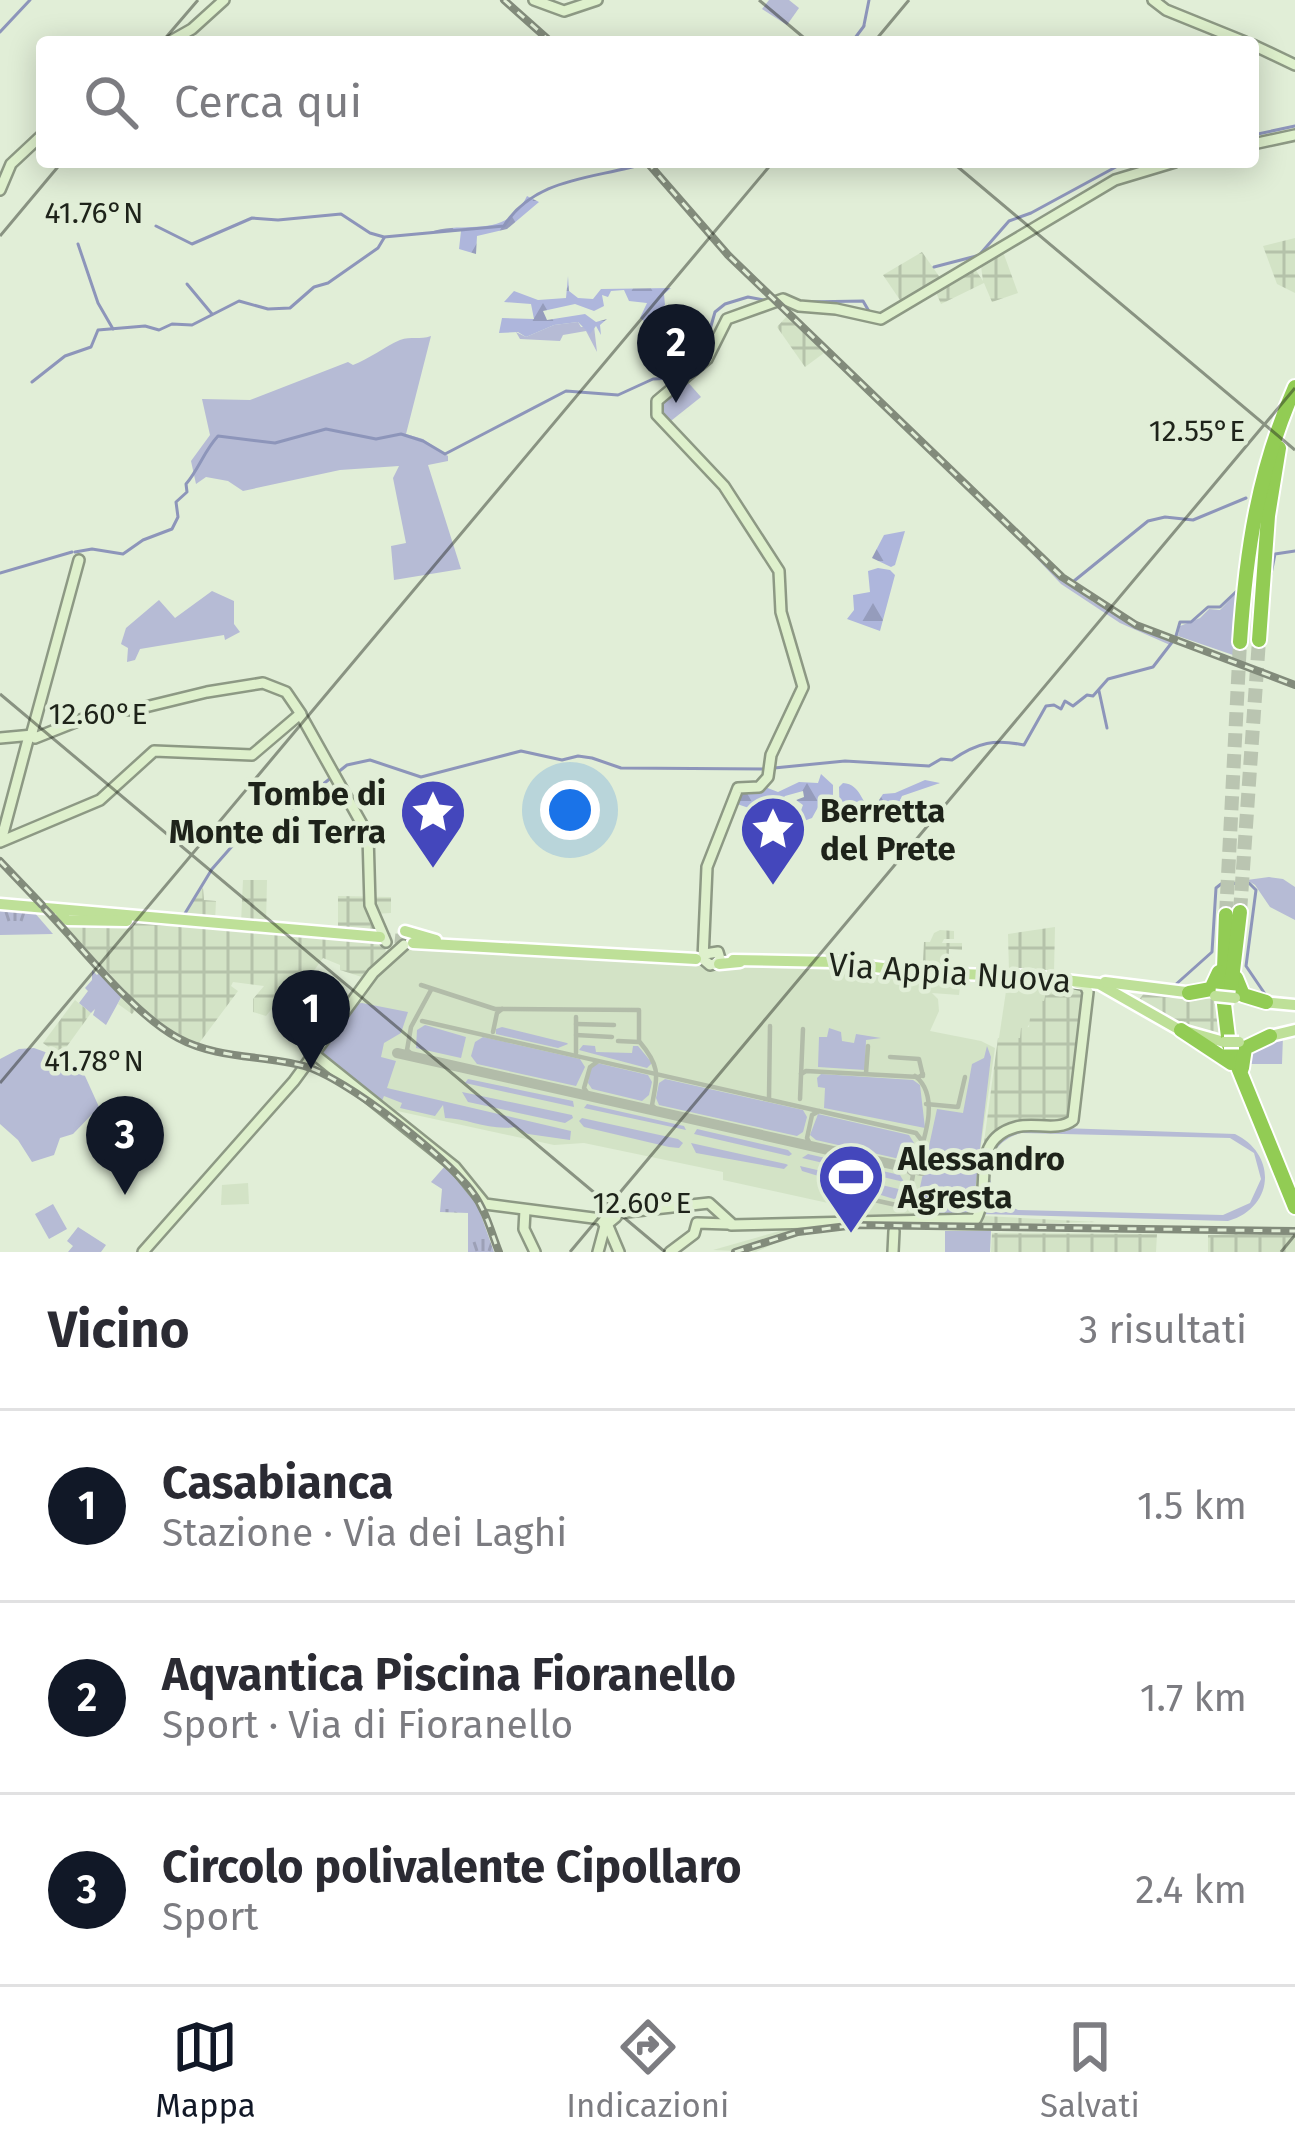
<!DOCTYPE html>
<html lang="it">
<head>
<meta charset="utf-8">
<style>
	:root { --surface:#fff; --page:#f7f7f7; --text:#2b2b33; --muted:#7c7c81; --line:#e1e1e2; --accent:#111827 }
	body { margin:0; font-family:"Fira Sans",sans-serif; background:var(--page); color:var(--text) }
	.you { position:absolute; left:570px; top:810px; width:42px; height:42px; margin:-30px; border:9px solid #fff; border-radius:50%; background:#1a73e8; box-shadow:0 0 0 18px #1a73e833 }
	.badge { display:grid; place-items:center; width:78px; height:78px; border-radius:50%; background:var(--accent); color:#fff; font-size:39px; font-weight:700 }
	.pin { position:absolute; translate:-50% -99px; filter:drop-shadow(0 3px 6px #0008) }
	.pin::after { content:''; position:absolute; top:63px; width:42px; height:36px; background:inherit; clip-path:polygon(0 0,100% 0,50% 100%) }
	.list { margin:0; padding:0; list-style:none }
	h2 { display:flex; justify-content:space-between; align-items:center; height:156px; margin:0; padding:0 48px; font-size:51px }
	h2 small { font-size:39px; font-weight:400; color:var(--muted) }
	.list li { display:grid; grid-template-columns:78px 1fr auto; gap:36px; align-items:center; box-sizing:border-box; height:192px; padding:0 48px; border-top:3px solid var(--line) }
	.list b { display:block; font-size:45px; white-space:nowrap }
	.list p { margin:0; font-size:39px; white-space:nowrap; color:var(--muted) }
	.list em { font-size:39px; font-style:normal; color:var(--muted) }
	.icon { flex:none; width:66px; height:66px; fill:none; stroke:currentColor; stroke-width:2; stroke-linecap:round; stroke-linejoin:round }
	.map { position:relative; flex:none; width:1295px; height:1252px; overflow:hidden }
	.search { position:absolute; background:var(--surface); box-shadow:0 6px 30px #0003; left:36px; right:36px; top:36px; height:132px; display:flex; align-items:center; gap:30px; box-sizing:border-box; padding:0 42px; border-radius:12px; color:var(--muted); font-size:45px }
	.sheet { height:732px; background:var(--surface) }
	nav { display:flex; justify-content:space-around; align-items:center; box-sizing:border-box; height:168px; border-top:3px solid var(--line); background:var(--surface); font-size:33px; color:var(--muted) }
	nav a { display:grid; justify-items:center; gap:6px }
	nav .on { color:var(--accent) }
	.map>svg:first-child { display:block }
	.built { fill:#d3e3c6 }
	.industrial { fill:url(#industrial-grid) }
	.grass { fill:#b6bbd5; fill-rule:evenodd }
	.forest { fill:url(#forest-firs) }
	.park { fill:url(#park-tufts) }
	.lines { fill:none; stroke-linecap:round; stroke-linejoin:round }
	.stream { stroke:#8d95ba; stroke-width:3 }
	.taxiway { stroke:#b2bca9; stroke-width:4.5 }
	.runway { stroke:#b2bca9; stroke-width:10 }
	.primary-tunnel { stroke:#bac5b1; stroke-width:10; stroke-dasharray:10 5; stroke-linecap:butt }
	.highway-tunnel { stroke:#bac5b1; stroke-width:14; stroke-dasharray:14 7; stroke-linecap:butt }
	.secondary-casing { stroke:#8d9984; stroke-width:14 }
	.primary-casing { stroke:#fff; stroke-width:15 }
	.highway-casing { stroke:#fff; stroke-width:18 }
	.secondary { stroke:#def0cc; stroke-width:9 }
	.primary { stroke:#bee098; stroke-width:10 }
	.highway { stroke:#92cc54; stroke-width:14 }
	.rail-casing { stroke:#828b7b; stroke-width:8 }
	.rail { stroke:#e1eed7; stroke-width:3; stroke-dasharray:9; stroke-linecap:butt }
	.primary-bridge-casing { stroke:#fff; stroke-width:15; stroke-linecap:butt }
	.primary-bridge { stroke:#bee098; stroke-width:10 }
	.ticks { fill:none; stroke:#1e231a; stroke-width:3; stroke-opacity:0.45 }
	.labels { text-anchor:middle; stroke-width:9; stroke-linejoin:round; paint-order:stroke }
	.poi-label { font-size:33px; font-weight:bold; fill:#1e231a; stroke:#e1eed7; text-anchor:start }
	.street-label { font-size:33px; fill:#1e231a; stroke:#e1eed7 }
	.ticks-label { font-size:30px; text-anchor:middle; fill:#1e231a; stroke:#e1eed7; stroke-width:9; stroke-linejoin:round; paint-order:stroke }
</style>
</head>
<body>
<div class="map">
<svg width="1295" height="1252" viewBox="0 0 1295 1252">
	<defs>
		<pattern id="industrial-grid" width="8" height="8" patternUnits="userSpaceOnUse" patternTransform="scale(3)"><rect width="8" height="8" fill="#d3e3c6"/><path d="M0 4h8M4 0v8" fill="none" stroke="#b5c2aa"/></pattern>
		<pattern id="forest-firs" width="22" height="20" patternUnits="userSpaceOnUse" patternTransform="scale(3)"><rect width="22" height="20" fill="#aeb6dc"/><path d="M5 1l3.5 6h-7zM16 11l3.5 6h-7z" fill="#959cbc"/></pattern>
		<pattern id="park-tufts" width="24" height="20" patternUnits="userSpaceOnUse" patternTransform="scale(3)"><rect width="24" height="20" fill="#b6bbd5"/><path d="M3 7l-1-3M5 7V3M7 7l1-3M15 17l-1-3M17 17v-4M19 17l1-3" fill="none" stroke="#9ca0b6"/></pattern>
	</defs>
	<rect width="100%" height="100%" fill="#e1eed7"/>
	<g class="built">
		<polygon points="406,949 712,966 895,972 896,980 961,977 959,995 932,993 938,999 939,1011 930,1031 981,1041 995,1048 981,1145 977,1212 974,1216 847,1219 828,1203 723,1180 723,1172 584,1143 554,1145 388,1109 317,1055 354,1004 363,1001 361,995 385,963"/>
		<polygon points="1008,978 1048,981 1044,1001 1020,1039 999,1038"/>
		<polygon points="248,1183 249,1204 221,1205 222,1185"/>
		<polygon points="811,1222 811,1233 788,1237 756,1252 713,1250"/>
	</g>
	<g class="industrial">
		<polygon points="1295,238 1295,293 1277,284 1263,246"/>
		<polygon points="1002,249 1018,293 992,302 984,283 941,304 935,290 975,269 983,281 981,266"/>
		<polygon points="922,252 941,279 902,303 883,275"/>
		<polygon points="787,316 824,353 805,367 777,327"/>
		<polygon points="243,880 267,880 266,926 338,929 338,896 391,897 391,913 374,914 386,944 385,958 368,979 340,970 340,965 323,958 292,1001 297,1006 292,1014 274,1006 266,1016 253,1012 253,999 264,986 233,982 231,986 238,991 197,1046 173,1035 139,1006 132,1014 118,1004 125,990 49,910 181,920 196,894 203,888 204,900 216,901 215,922 241,923"/>
		<polygon points="1055,927 1054,973 1009,972 1008,934"/>
		<polygon points="940,930 954,931 954,939 944,939 942,943 962,943 962,950 949,949 948,970 912,968 912,962 923,962 924,942 930,942 934,933"/>
		<polygon points="1048,981 1090,987 1072,1120 1068,1124 1021,1123 982,1157 998,1038 1020,1038 1021,1028 1029,1027 1032,1000 1044,1001"/>
		<polygon points="1145,992 1220,1000 1225,1041 1198,1036 1138,1001"/>
		<polygon points="75,1000 91,1013 60,1056 43,1043"/>
		<polygon points="983,1213 984,1216 1097,1222 971,1225"/>
		<polygon points="992,1233 1157,1234 1156,1252 991,1252"/>
		<polygon points="1235,1234 1295,1234 1295,1252 1208,1252 1208,1235"/>
	</g>
	<g class="grass">
		<polygon points="769,0 789,0 799,8 787,25 762,9"/>
		<polygon points="578,322 581,327 594,326 597,352 586,331 563,335 560,341 520,339 516,332 526,337 554,325"/>
		<path d="M431 336 406 434 423 439 448 456V461L428 465 461 569 394 580 391 546 406 543 393 478 399 466 340 470 243 491 228 481 206 477 196 484 191 461 210 435 202 399 250 400 348 362 353 365C369 359 384 347 400 340 411 336 420 340 431 336Z"/>
		<polygon points="685,379 701,397 667,424 659,416 659,401"/>
		<polygon points="1023,544 1093,602 1172,641 1170,645 1120,623 1061,584"/>
		<polygon points="212,591 234,601 234,624 240,632 225,640 224,635 140,649 135,660 127,662 128,648 121,644 126,628 159,600 175,618"/>
		<polygon points="1235,594 1238,594 1233,655 1178,636 1180,626 1200,618 1209,609 1220,610"/>
		<polygon points="1269,877 1283,879 1295,887 1295,920 1270,907 1255,885 1247,880"/>
		<polygon points="95,963 124,992 106,1025 93,1015 95,1009 91,1013 79,1003 88,991 85,988 92,980 92,970 97,975 101,971"/>
		<path d="M362 1003 408 1012 401 1033 384 1043 381 1057 396 1061 387 1088 571 1131 570 1140 528 1134 515 1127C490 1131 466 1118 445 1118L443 1105 435 1116 400 1108 402 1103 384 1096 381 1103 318 1053 355 1004Z"/>
		<polygon points="425,1025 466,1037 461,1058 416,1048 417,1030"/>
		<polygon points="502,1027 567,1043 568,1044 558,1048 496,1034 496,1029"/>
		<polygon points="829,1028 841,1032 842,1041 854,1043 856,1034 881,1038 866,1040 865,1070 818,1067 819,1037 827,1037"/>
		<polygon points="1283,1036 1282,1064 1247,1064 1247,1049 1267,1045 1268,1040"/>
		<polygon points="483,1037 580,1059 585,1067 576,1086 477,1064 471,1056 475,1042"/>
		<polygon points="583,1045 595,1046 596,1052 632,1053 633,1046 638,1046 652,1063 647,1068 579,1050"/>
		<polygon points="987,1046 991,1057 973,1208 965,1215 914,1215 937,1109 963,1113 972,1064 984,1058"/>
		<polygon points="34,1048 70,1061 85,1076 99,1107 73,1134 60,1138 54,1155 32,1162 18,1140 0,1124 0,1059 19,1049"/>
		<polygon points="597,1063 648,1075 652,1082 649,1095 642,1101 592,1089 588,1083 590,1069"/>
		<polygon points="821,1074 913,1080 920,1085 925,1128 824,1108 825,1088 818,1087 817,1078"/>
		<polygon points="468,1079 573,1101 574,1107 465,1083"/>
		<polygon points="665,1079 803,1110 807,1117 803,1132 797,1136 659,1105 656,1098 659,1083"/>
		<polygon points="462,1092 572,1115 573,1118 565,1123 468,1102"/>
		<polygon points="587,1104 684,1126 686,1130 584,1108"/>
		<polygon points="818,1114 909,1135 914,1143 911,1155 904,1160 816,1140 810,1135"/>
		<polygon points="582,1118 678,1139 683,1143 679,1148 669,1147 584,1127 579,1121"/>
		<path d="M1033 1127 1235 1134C1278 1155 1274 1208 1228 1221L983 1214V1168L1000 1136ZM1021 1133 1230 1138 1254 1153 1261 1179 1250 1203 1223 1215 1018 1210C979 1193 979 1145 1021 1133Z"/>
		<polygon points="697,1129 788,1150 792,1154 789,1156 694,1134"/>
		<polygon points="691,1143 786,1164 788,1165 784,1169 696,1153"/>
		<polygon points="808,1154 900,1175 904,1182 802,1158"/>
		<polygon points="800,1166 903,1190 901,1196 894,1199 802,1171"/>
		<polygon points="53,1204 67,1229 49,1239 35,1214"/>
		<polygon points="78,1227 106,1245 101,1252 68,1252 73,1246 67,1241"/>
		<polygon points="945,1231 991,1231 990,1252 945,1252"/>
	</g>
	<g class="forest">
		<path d="M527 196 539 202 507 229 477 236 476 254 459 249 461 231 430 232C466 220 505 241 527 196Z"/>
		<polygon points="568,276 569,291 578,298 593,299 601,289 671,288 664,294 665,305 645,322 640,318 647,303 629,301 624,290 611,291 608,297 602,295 604,306 594,311 575,304 543,311 547,320 585,314 596,322 607,319 600,325 601,335 596,326 590,334 578,322 554,325 526,337 518,332 499,333 502,318 534,319 531,304 504,302 514,291 538,300 566,298"/>
		<polygon points="905,531 895,565 891,567 872,558 884,535"/>
		<polygon points="878,568 890,570 895,575 880,631 847,619 854,610 853,595 870,592 868,571"/>
		<polygon points="821,774 833,785 833,799 822,800 812,818 804,821 799,816 803,805 796,800 804,797 803,791 785,796 775,809 767,797 749,808 734,803 736,793 765,787 778,792 799,782 818,783"/>
		<polygon points="925,780 940,783 902,796 897,808 884,802 886,810 879,813 879,800 883,794 895,793"/>
		<path d="M843 783C862 784 861 806 875 813 867 819 852 823 840 818L839 787Z"/>
	</g>
	<g class="park">
		<polygon points="0,910 34,912 53,934 0,935"/>
		<polygon points="445,1166 475,1198 494,1252 468,1252 468,1213 440,1212 442,1189 431,1182"/>
	</g>
	<g class="lines">
		<g class="stream">
			<polyline points="864,25 869,0"/>
			<polyline points="0,32 30,0"/>
			<polyline points="852,42 864,26"/>
			<polyline points="1253,135 1295,126"/>
			<path d="M156 226 192 244 252 218 278 220 341 214 370 233 384 237 504 226C535 176 597 179 646 163"/>
			<polyline points="78,244 98,303 113,329"/>
			<polyline points="981,253 1009,221 1031,213 1125,162"/>
			<polyline points="934,267 980,255"/>
			<polyline points="187,284 212,314"/>
			<polyline points="805,302 863,301 870,313"/>
			<polyline points="32,382 65,356 91,347 98,330 145,326 159,330 172,324 192,325 239,301 268,309 290,308 314,287 328,283 378,248 384,238"/>
			<path d="M75 552 92 549 123 554 143 540 172 529 178 517 176 502 187 492 186 484C199 469 204 451 218 436L275 443 326 429 376 439 401 434 423 441 445 454 566 391 618 395 653 379 673 378 703 354 715 312 725 304 748 297 764 300 785 296"/>
			<polyline points="0,573 72,552"/>
			<polyline points="1271,574 1275,554 1295,551"/>
			<polyline points="1074,581 1148,521 1165,517 1193,520 1246,498"/>
			<polyline points="1176,636 1180,622 1191,622 1208,607 1220,607 1241,587"/>
			<polyline points="1099,691 1107,728"/>
			<path d="M774 768 845 761 929 766 941 759 952 760C978 742 995 739 1024 745L1046 706 1054 705 1061 709 1065 701 1073 706 1087 695 1093 696 1108 679 1153 667 1173 641"/>
			<polyline points="293,808 303,792 322,785 347,765 370,760 421,777 521,751 562,760 578,756 592,758 621,768 764,769"/>
			<polyline points="184,915 212,869 234,844 263,828"/>
			<polyline points="1174,986 1212,952 1216,888 1221,884 1249,883 1256,890 1246,966 1265,994"/>
		</g>
		<g class="taxiway">
			<path d="M421 985 495 1009 639 1010V1041C660 1066 658 1073 652 1105L659 1112"/>
			<polyline points="422,1021 916,1133 923,1142"/>
			<polyline points="576,1024 614,1025"/>
			<polyline points="493,1032 497,1013 502,1009"/>
			<polyline points="576,1035 612,1037"/>
			<polyline points="618,1041 639,1042"/>
			<polyline points="576,1053 576,1017"/>
			<polyline points="415,1057 407,1050 411,1027 431,990"/>
			<polyline points="890,1057 919,1059 923,1076"/>
			<polyline points="866,1073 868,1046"/>
			<polyline points="801,1074 806,1071 919,1077 923,1074"/>
			<polyline points="590,1097 584,1088 590,1067 597,1062"/>
			<polyline points="769,1098 770,1026"/>
			<polyline points="800,1099 803,1029"/>
			<polyline points="926,1104 958,1107 965,1077"/>
			<polyline points="811,1146 807,1138 812,1115 819,1111"/>
			<path d="M842 1193 901 1206 908 1202 913 1175 903 1167 917 1162C925 1137 940 1095 915 1076"/>
		</g>
		<polyline class="runway" points="397,1053 922,1171"/>
		<polyline class="primary-tunnel" points="380,937 413,940"/>
		<g class="highway-tunnel">
			<polyline points="1240,912 1259,640"/>
			<polyline points="1226,915 1240,642"/>
		</g>
		<g class="secondary-casing">
			<g id="secondary">
				<polyline points="534,0 564,11 597,0"/>
				<polyline points="1153,0 1166,10 1245,42"/>
				<polyline points="169,42 192,29 224,0"/>
				<polyline points="1253,45 1295,65"/>
				<polyline points="1253,144 1295,135"/>
				<polyline points="0,190 11,164 42,135"/>
				<polyline points="302,717 368,835 370,905 386,942"/>
				<polyline points="31,736 79,560"/>
				<polyline points="0,738 33,735"/>
				<polyline points="35,738 108,709 133,710 207,692 263,683 286,692 301,714"/>
				<polyline points="1,841 29,736"/>
				<polyline points="0,842 100,800 154,751 252,755 299,715"/>
				<polyline points="705,954 718,952 721,962 710,965 703,959 707,867 738,788 759,787 768,777 771,755 803,687 781,612 779,571 724,486 657,415 657,401 707,359 727,319 783,299 799,306 836,309 881,319 1115,180 1175,162"/>
				<polyline points="314,1054 455,1167 485,1204 601,1219"/>
				<polyline points="525,1210 524,1229 535,1252"/>
				<polyline points="617,1213 709,1203 731,1223"/>
				<path d="M731 1225 976 1219C993 1188 968 1140 1016 1127 1035 1122 1058 1132 1073 1120L1088 992 1085 985 1076 983"/>
				<polyline points="608,1226 619,1252"/>
				<polyline points="143,1252 294,1081 373,973 404,945"/>
				<polyline points="598,1252 605,1226 601,1219 613,1209 616,1217 605,1226"/>
				<polyline points="670,1252 694,1234 697,1223 728,1224"/>
				<polyline points="893,1252 894,1231"/>
			</g>
		</g>
		<g class="primary-casing">
			<g id="primary">
				<polyline points="0,904 380,937"/>
				<polyline points="61,914 67,920 127,921"/>
				<polyline points="405,931 436,940"/>
				<polyline points="413,943 696,959"/>
				<polyline points="733,960 835,962 923,973 1031,976 1099,984 1178,1029 1224,1042"/>
				<polyline points="719,964 740,962"/>
				<polyline points="1105,982 1194,993"/>
				<polyline points="1263,1002 1295,1005"/>
				<polyline points="1266,1037 1295,1030"/>
			</g>
		</g>
		<g class="highway-casing">
			<g id="highway">
				<polyline points="1259,640 1268,516 1279,448"/>
				<path d="M1240 642C1246 552 1258 470 1295 387"/>
				<polyline points="1226,915 1223,996 1229,1045 1295,1207"/>
				<polyline points="1236,978 1243,995 1266,1002"/>
				<polyline points="1231,988 1240,912"/>
				<polyline points="1189,993 1211,989 1219,972"/>
				<polyline points="1181,1030 1231,1063"/>
				<polyline points="1242,1068 1245,1048 1270,1036"/>
			</g>
		</g>
		<use href="#secondary" class="secondary"/>
		<use href="#primary" class="primary"/>
		<use href="#highway" class="highway"/>
		<g class="rail-casing">
			<g id="rail">
				<polyline points="504,0 551,42"/>
				<polyline points="647,162 728,255 1062,577 1136,625 1295,685"/>
				<polyline points="0,861 42,905"/>
				<path d="M45 909C81 946 133 1014 178 1038 217 1059 262 1055 304 1066 345 1077 447 1157 473 1193 486 1211 491 1232 499 1252"/>
				<polyline points="735,1252 798,1232 856,1225 1295,1231"/>
			</g>
		</g>
		<use href="#rail" class="rail"/>
		<g class="primary-bridge-casing">
			<g id="primary-bridge">
				<polyline points="1215,996 1235,998"/>
				<polyline points="1224,1042 1239,1042"/>
			</g>
		</g>
		<use href="#primary-bridge" class="primary-bridge"/>
	</g>
	<path class="ticks" d="M759 0 809 42M162 42 198 0M874 42 909 0M952 162 1295 450M0 236 62 162M0 694 665 1252M0 1083 773 162M570 1252 1295 388M1281 1252 1295 1235"/>
	<defs>
		<g id="sight-pin" transform="scale(3.45)"><path d="M0 17L-7.5 6A9.5 9.5 0 1 1 7.5 6Z" fill="#4447bc" stroke="#e1eed7"/><path d="M0-6L1.8-2.2L6-1.7L2.9 1.2L3.7 5.4L0 3.3L-3.7 5.4L-2.9 1.2L-6-1.7L-1.8-2.2Z" fill="#fff"/></g>
		<g id="stadium-pin" transform="scale(3.45)"><path d="M0 17L-7.5 6A9.5 9.5 0 1 1 7.5 6Z" fill="#4447bc" stroke="#e1eed7"/><path d="M0-5a6.5 5 0 1 0 0 10a6.5 5 0 1 0 0-10ZM-3.5-1.8h7v3.6h-7Z" fill="#fff"/></g>
	</defs>
	<g fill-rule="evenodd">
		<use href="#sight-pin" x="433" y="812"/>
		<use href="#sight-pin" x="773" y="829"/>
		<use href="#stadium-pin" x="851" y="1177"/>
	</g>
	<g class="labels">
		<g class="poi-label">
			<text x="386" y="805" text-anchor="end">Tombe di<tspan x="386" dy="38">Monte di Terra</tspan></text>
			<text x="820" y="822">Berretta<tspan x="820" dy="38">del Prete</tspan></text>
			<text x="898" y="1170">Alessandro<tspan x="898" dy="38">Agresta</tspan></text>
		</g>
		<g class="street-label">
			<text transform="translate(950 972) rotate(4)" y="12">Via Appia Nuova</text>
		</g>
	</g>
	<g class="ticks-label">
		<text x="94" y="223">41.76°N</text>
		<text x="1197" y="441">12.55°E</text>
		<text x="98" y="724">12.60°E</text>
		<text x="94" y="1071">41.78°N</text>
		<text x="642" y="1213">12.60°E</text>
	</g>
</svg>
<div class="you"></div>
<div class="pin badge" style="left:311px;top:1069px">1</div>
<div class="pin badge" style="left:676px;top:403px">2</div>
<div class="pin badge" style="left:125px;top:1195px">3</div>
<div class="search"><svg class="icon" aria-label="search" viewBox="0 0 24 24"><circle cx="10" cy="10" r="6"/><path d="M15 15l6 6"/></svg>Cerca qui</div>
</div>
<section class="sheet">
<h2>Vicino<small>3 risultati</small></h2>
<ul class="list">
<li><span class="badge">1</span><div><b>Casabianca</b><p>Stazione · Via dei Laghi</p></div><em>1.5 km</em></li>
<li><span class="badge">2</span><div><b>Aqvantica Piscina Fioranello</b><p>Sport · Via di Fioranello</p></div><em>1.7 km</em></li>
<li><span class="badge">3</span><div><b>Circolo polivalente Cipollaro</b><p>Sport</p></div><em>2.4 km</em></li>
</ul>
</section>
<nav>
<a class="on"><svg class="icon" aria-label="map" viewBox="0 0 24 24"><path d="M3 6l6-2 6 2 6-2v14l-6 2-6-2-6 2zM9 4v14M15 6v14"/></svg>Mappa</a>
<a><svg class="icon" aria-label="directions" viewBox="0 0 24 24"><path d="M12 3l9 9-9 9-9-9zM9 14v-3h6M13 9l2 2-2 2"/></svg>Indicazioni</a>
<a><svg class="icon" aria-label="saved" viewBox="0 0 24 24"><path d="M7 4h10v16l-5-4-5 4z"/></svg>Salvati</a>
</nav>
</body>
</html>
